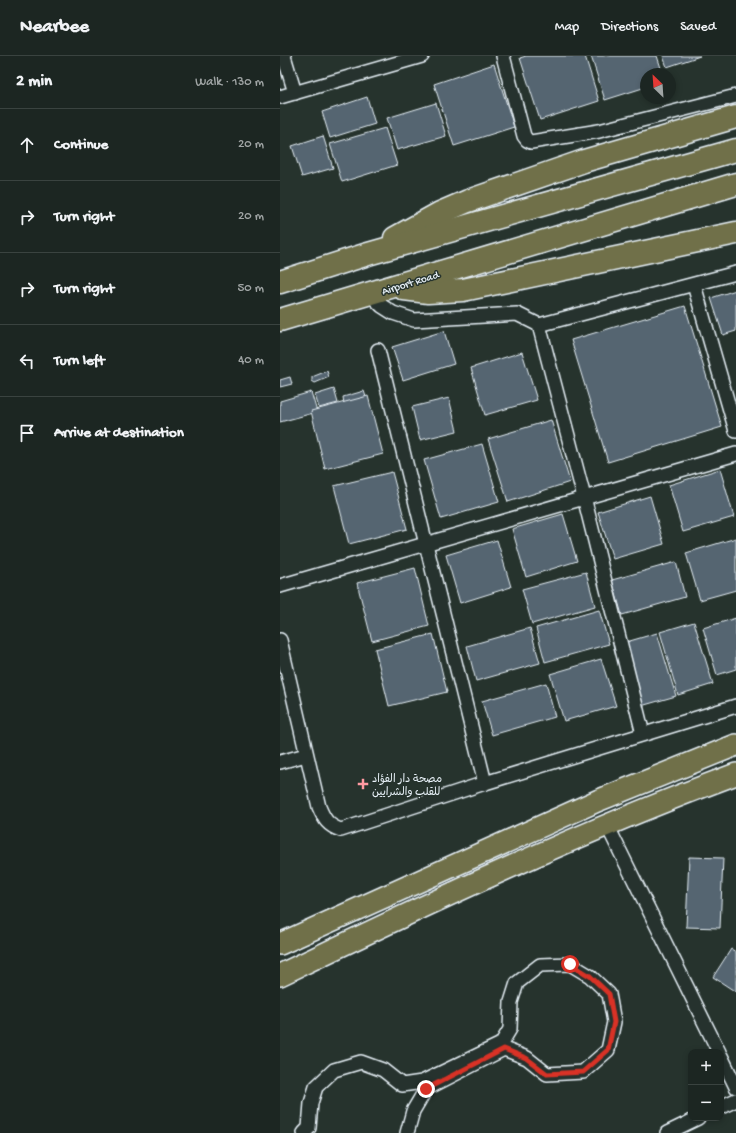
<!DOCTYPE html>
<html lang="en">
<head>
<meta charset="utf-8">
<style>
	:root { --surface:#1c2622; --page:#252e2a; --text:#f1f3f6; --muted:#a0a5a5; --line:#3a4340 }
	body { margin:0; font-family:"Gochi Hand","Playpen Sans Arabic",sans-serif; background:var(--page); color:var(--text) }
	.controls { position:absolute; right:12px; bottom:12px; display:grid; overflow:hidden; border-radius:8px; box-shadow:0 2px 6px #0003 }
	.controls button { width:36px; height:36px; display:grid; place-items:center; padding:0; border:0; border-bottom:1px solid var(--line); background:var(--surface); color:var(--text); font:20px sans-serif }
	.compass { position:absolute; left:360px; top:12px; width:36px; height:36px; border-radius:50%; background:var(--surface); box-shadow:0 2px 6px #0003; rotate:335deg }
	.stop { position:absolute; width:12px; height:12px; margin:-9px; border:3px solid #d93025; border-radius:50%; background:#fff }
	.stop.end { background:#d93025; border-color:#fff; box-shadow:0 1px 4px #0008 }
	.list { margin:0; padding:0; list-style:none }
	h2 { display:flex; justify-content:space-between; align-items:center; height:52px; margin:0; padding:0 16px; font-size:17px }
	h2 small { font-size:13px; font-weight:400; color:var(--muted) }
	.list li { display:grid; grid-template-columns:26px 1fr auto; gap:12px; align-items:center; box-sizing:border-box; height:72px; padding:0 16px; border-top:1px solid var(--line) }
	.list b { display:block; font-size:15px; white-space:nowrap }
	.list em { font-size:13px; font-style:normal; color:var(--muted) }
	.icon { flex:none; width:22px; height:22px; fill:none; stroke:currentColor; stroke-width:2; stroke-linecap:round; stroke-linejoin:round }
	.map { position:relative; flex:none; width:456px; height:1077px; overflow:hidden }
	header { display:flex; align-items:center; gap:24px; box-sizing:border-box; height:56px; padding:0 20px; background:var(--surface); border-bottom:1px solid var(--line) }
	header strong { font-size:19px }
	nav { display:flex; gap:22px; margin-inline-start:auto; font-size:14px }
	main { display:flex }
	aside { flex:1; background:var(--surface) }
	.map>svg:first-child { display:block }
	.building { fill:#546571; stroke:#e8f1f8 }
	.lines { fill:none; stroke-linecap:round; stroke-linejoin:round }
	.street-casing { stroke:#e8f1f8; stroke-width:16 }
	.primary-casing { stroke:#e8f1f8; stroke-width:24 }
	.highway-casing { stroke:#e8f1f8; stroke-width:25 }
	.street { stroke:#26332d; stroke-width:13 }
	.primary { stroke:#6f704a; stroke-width:21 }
	.highway { stroke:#6f704a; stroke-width:22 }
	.route { stroke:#d93025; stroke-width:5 }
	.poi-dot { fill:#ff9aa2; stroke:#26332d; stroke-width:1.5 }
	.labels { text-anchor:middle; stroke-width:3; stroke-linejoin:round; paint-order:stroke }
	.street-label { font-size:11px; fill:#e8f1f8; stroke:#26332d }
	.poi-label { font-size:11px; fill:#e8f1f8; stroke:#26332d; text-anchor:start }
</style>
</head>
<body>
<header>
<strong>Nearbee</strong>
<nav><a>Map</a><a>Directions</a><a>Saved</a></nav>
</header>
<main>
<aside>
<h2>2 min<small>Walk · 130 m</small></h2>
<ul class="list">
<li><svg class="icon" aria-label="ahead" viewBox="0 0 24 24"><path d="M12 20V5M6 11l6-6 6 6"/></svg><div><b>Continue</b></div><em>20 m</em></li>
<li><svg class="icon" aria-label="right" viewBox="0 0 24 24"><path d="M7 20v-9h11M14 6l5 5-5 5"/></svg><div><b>Turn right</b></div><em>20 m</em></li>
<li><svg class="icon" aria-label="right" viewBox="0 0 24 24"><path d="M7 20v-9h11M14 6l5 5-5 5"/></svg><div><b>Turn right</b></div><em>50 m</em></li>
<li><svg class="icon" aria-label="left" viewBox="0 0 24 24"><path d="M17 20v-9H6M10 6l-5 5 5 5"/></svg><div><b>Turn left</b></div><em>40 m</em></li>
<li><svg class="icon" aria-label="arrive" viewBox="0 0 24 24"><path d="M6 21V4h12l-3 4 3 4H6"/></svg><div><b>Arrive at destination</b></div></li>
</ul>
</aside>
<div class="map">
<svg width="456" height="1077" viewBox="0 0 456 1077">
	<rect width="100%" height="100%" fill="#26332d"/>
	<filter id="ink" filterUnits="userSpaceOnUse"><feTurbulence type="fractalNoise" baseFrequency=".025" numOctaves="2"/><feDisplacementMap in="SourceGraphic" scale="8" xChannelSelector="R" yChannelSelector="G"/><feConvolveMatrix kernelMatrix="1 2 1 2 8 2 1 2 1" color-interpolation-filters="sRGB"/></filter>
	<g filter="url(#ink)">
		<g class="building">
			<polygon points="246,0 305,0 319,45 260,64 240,2"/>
			<polygon points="311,0 377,0 383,18 366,18 366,31 325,44"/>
			<polygon points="383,0 420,0 387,11"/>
			<polygon points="214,8 234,71 174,90 154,28"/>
			<polygon points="87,41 95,68 50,82 42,56"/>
			<polygon points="156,47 166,80 117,94 107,62"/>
			<polygon points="105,72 117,109 62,126 50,88"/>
			<polygon points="43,80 53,112 22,121 12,90"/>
			<polygon points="456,234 456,275 443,279 431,242"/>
			<polygon points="405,250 442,371 328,406 291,284"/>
			<polygon points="164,275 174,308 123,324 112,291"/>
			<polygon points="242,296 257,344 205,359 191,312"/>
			<polygon points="47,315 49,321 35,327 32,325 32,321"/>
			<polygon points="10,321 12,328 0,331 0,324"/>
			<polygon points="54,333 58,347 39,352 35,339"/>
			<polygon points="84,335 86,341 64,348 63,341"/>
			<polygon points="31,336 37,356 0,366 0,345"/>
			<polygon points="88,340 103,398 45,413 31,355"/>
			<polygon points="169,342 177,375 140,384 132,351"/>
			<polygon points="271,364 290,426 228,446 208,383"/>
			<polygon points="202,388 219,446 161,463 144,404"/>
			<polygon points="440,413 454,461 403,476 389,429"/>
			<polygon points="112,416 127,473 69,488 54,430"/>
			<polygon points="370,440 384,488 333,503 318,456"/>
			<polygon points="283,458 297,505 246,521 232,473"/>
			<polygon points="456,482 456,534 420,544 406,497"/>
			<polygon points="217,484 231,531 180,547 166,499"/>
			<polygon points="396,506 405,541 342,559 332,524"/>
			<polygon points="135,512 149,570 92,585 77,527"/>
			<polygon points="306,516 315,550 252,568 242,533"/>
			<polygon points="319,554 329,588 265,606 256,572"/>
			<polygon points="456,562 456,613 437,619 423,572"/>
			<polygon points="414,566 433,628 398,639 380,576"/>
			<polygon points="250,572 260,607 196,625 187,590"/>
			<polygon points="377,577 396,640 361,650 343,587"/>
			<polygon points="153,578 167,636 109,650 95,593"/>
			<polygon points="321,603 336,650 284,665 270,618"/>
			<polygon points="266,627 275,661 212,679 202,645"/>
			<polygon points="409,801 443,802 440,872 406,871"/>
			<polygon points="451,893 456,896 456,936 433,921"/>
		</g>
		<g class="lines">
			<g class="street-casing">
				<g id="street">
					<polyline points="4,0 15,37"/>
					<polyline points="223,0 244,80 247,84 251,86 319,75 456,40"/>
					<polyline points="0,41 142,0"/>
					<polyline points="414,229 456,375"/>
					<polyline points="90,238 102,250 113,257 134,264 237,258 259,269 304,441 363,678"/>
					<polyline points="259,269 456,217"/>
					<polyline points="98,294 205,727 456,650"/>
					<polyline points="0,530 456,398"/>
					<path d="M0 584 39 751C44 763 48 770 61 774L205 727"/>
					<polyline points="0,706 26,699"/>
					<polyline points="327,769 439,996"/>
					<polyline points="441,1000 456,1031"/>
					<polyline points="441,1051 456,1044"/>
					<polyline points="24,1077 29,1072 31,1047 36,1031 54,1014 81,1006 103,1014 122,1029 142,1026 221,988 230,973 231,946 237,927 260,909 290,908 310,920 329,938 334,966 328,994 303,1016 267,1018 247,1002 224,993 146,1033 133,1055 127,1077"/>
					<polyline points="387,1077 418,1062"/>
				</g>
			</g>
			<g class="primary-casing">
				<g id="primary">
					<polyline points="0,888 317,745 456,689"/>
					<path d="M0 919C149 847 300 776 456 718"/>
				</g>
			</g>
			<g class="highway-casing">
				<g id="highway">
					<polyline points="115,182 160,157 188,145 304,105 456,61"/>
					<polyline points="0,226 88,198 456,94"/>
					<polyline points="124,233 148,236 183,234 456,177"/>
					<polyline points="0,264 456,128"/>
				</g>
			</g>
			<use href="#street" class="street"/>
			<use href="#primary" class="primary"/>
			<use href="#highway" class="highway"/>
		</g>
	</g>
	<g class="lines" filter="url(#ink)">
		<polyline class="route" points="146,1033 224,993 246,1002 267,1018 303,1016 328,994 334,966 329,938 310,920 290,908"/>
	</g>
	<path class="poi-dot" d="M81 722h4v4h4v4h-4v4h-4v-4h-4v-4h4z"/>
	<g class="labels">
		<g class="street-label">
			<text transform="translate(130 226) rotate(-17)" y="4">Airport Road</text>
		</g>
		<g class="poi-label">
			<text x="92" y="726">مصحة دار الفؤاد<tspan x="92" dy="13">للقلب والشرايين</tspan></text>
		</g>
	</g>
</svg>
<div class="controls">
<button>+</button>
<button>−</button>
</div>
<svg class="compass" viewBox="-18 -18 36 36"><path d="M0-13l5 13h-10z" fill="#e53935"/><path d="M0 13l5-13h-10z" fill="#a0a5a5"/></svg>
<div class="stop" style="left:290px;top:908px"></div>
<div class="stop end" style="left:146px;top:1033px"></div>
</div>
</main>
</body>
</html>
